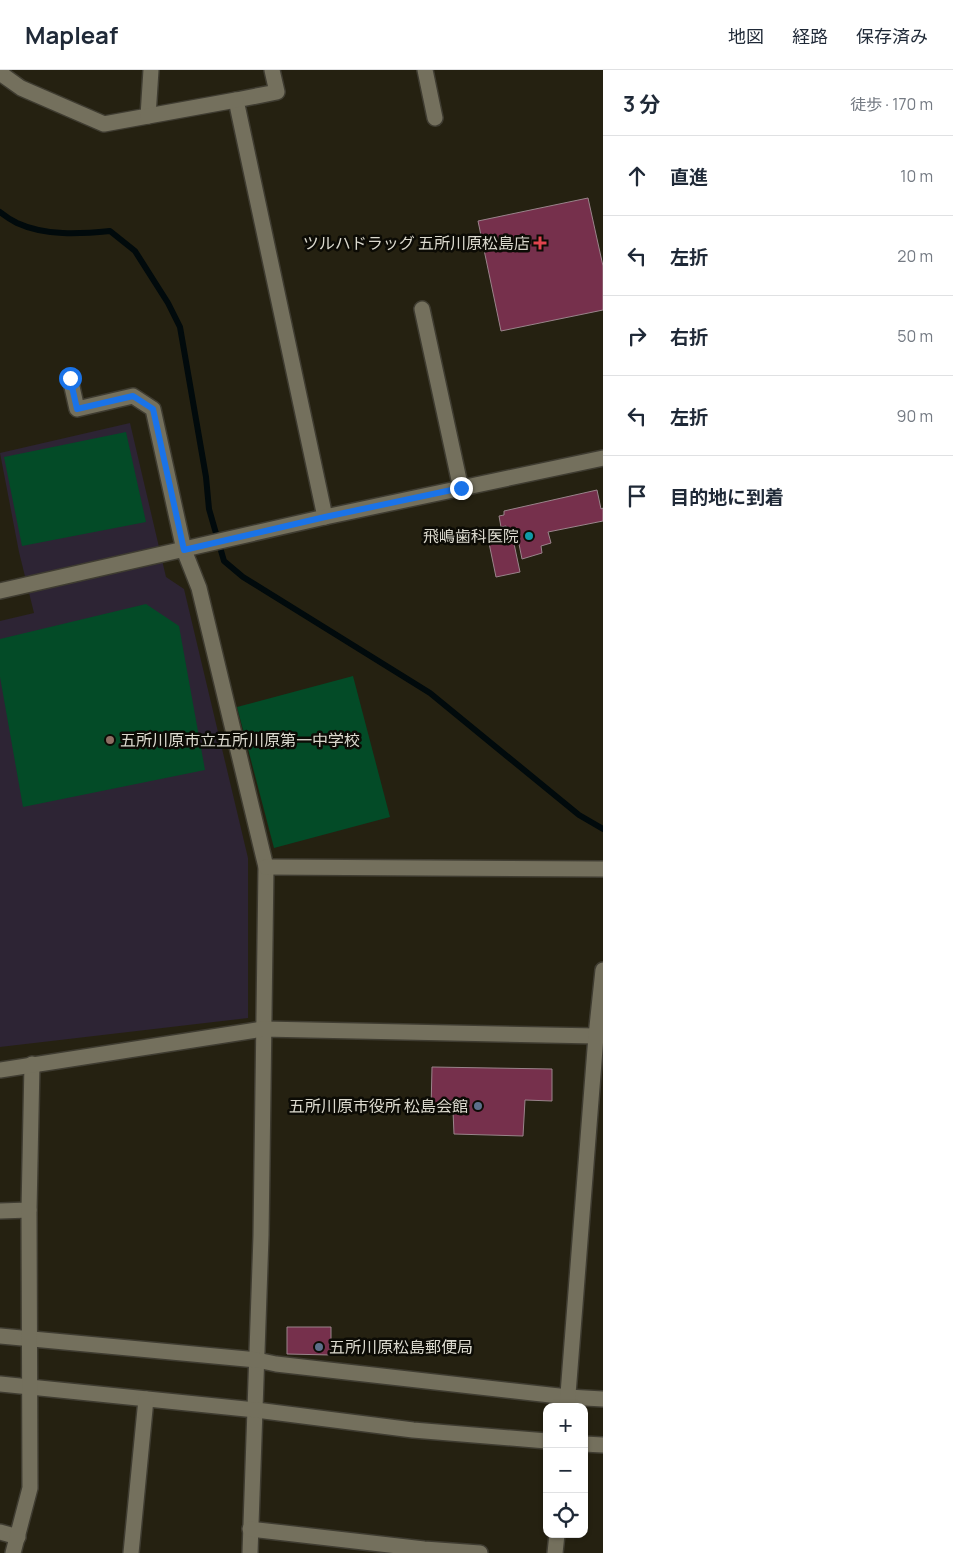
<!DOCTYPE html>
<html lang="ja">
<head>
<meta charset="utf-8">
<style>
	:root { --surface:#fff; --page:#f6f6f7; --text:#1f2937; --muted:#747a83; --line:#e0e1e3 }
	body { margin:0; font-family:Manrope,"Noto Sans JP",sans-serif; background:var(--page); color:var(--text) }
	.controls { position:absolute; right:15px; bottom:15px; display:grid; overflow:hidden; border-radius:10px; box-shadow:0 1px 4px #0004 }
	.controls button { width:45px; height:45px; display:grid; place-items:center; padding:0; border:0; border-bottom:1px solid var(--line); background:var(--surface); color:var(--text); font:25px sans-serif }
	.stop { position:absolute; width:15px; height:15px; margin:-11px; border:4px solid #1a73e8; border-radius:50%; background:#fff }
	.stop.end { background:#1a73e8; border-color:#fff; box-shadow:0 1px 5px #0008 }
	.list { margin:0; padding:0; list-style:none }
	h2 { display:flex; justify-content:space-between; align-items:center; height:65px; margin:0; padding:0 20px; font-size:21px }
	h2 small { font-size:16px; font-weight:400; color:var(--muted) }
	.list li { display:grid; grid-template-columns:32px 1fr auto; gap:15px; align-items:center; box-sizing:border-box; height:80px; padding:0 20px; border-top:1px solid var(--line) }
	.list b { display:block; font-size:19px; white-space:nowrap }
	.list em { font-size:16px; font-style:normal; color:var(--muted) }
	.icon { flex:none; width:28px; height:28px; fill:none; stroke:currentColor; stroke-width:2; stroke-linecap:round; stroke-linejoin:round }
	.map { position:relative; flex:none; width:603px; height:1483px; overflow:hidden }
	header { display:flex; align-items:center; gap:30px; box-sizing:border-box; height:70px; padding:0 25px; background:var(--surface); border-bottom:1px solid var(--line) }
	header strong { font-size:24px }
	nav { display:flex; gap:28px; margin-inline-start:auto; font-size:18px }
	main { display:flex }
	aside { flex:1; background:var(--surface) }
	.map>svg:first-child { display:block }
	.education { fill:#2d2434 }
	.green { fill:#034b27 }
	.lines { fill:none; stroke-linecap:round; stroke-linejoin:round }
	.stream { stroke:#010a0c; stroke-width:6 }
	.building { fill:#76304c; stroke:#9a848b }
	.street-casing { stroke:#3f3c31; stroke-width:18 }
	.secondary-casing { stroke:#3f3c31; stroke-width:18 }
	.street { stroke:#74705d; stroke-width:15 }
	.secondary { stroke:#74705d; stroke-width:15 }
	.route { stroke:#1a73e8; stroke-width:6 }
	.health-dot { fill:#e0444e; stroke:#0c0b05; stroke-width:2 }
	.culture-dot { fill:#0f9aa8; stroke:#0c0b05; stroke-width:2 }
	.education-dot { fill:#8d6e63; stroke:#0c0b05; stroke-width:2 }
	.service-dot { fill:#5c6f8a; stroke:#0c0b05; stroke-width:2 }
	.labels { text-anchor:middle; stroke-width:5; stroke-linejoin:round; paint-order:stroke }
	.poi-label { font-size:16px; fill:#dbd9ce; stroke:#0c0b05; text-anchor:end }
</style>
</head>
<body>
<header>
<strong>Mapleaf</strong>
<nav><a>地図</a><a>経路</a><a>保存済み</a></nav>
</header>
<main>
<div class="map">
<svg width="603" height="1483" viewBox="0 0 603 1483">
	<rect width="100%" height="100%" fill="#252111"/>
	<polygon class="education" points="130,353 166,507 184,519 248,788 248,948 0,977 0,551 34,543 19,482 0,383"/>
	<g class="green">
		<polygon points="126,362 146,452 22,476 4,387"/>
		<polygon points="146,534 179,556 205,700 23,737 0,607 0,569"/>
		<polygon points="353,606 390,747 274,778 237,637"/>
	</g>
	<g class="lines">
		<path class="stream" d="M0 142C5 146 11 150 17 153 45 166 80 164 110 161L135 181 168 233 180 257 206 407 209 439 224 491 243 507 430 623 579 745 603 759"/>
	</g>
	<g class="building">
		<polygon points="588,128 603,196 603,240 501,261 478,151"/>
		<polygon points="597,420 601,439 603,438 603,451 548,462 551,473 541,476 542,483 522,489 518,469 513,469 520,502 496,507 489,473 509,471 506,456 501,457 499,446 504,445 504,441"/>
		<polygon points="432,997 552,999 552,1031 525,1030 523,1066 454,1064 453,1041 431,1040"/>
		<polygon points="287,1257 331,1257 331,1285 287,1284"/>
	</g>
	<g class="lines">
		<g class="street-casing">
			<g id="street">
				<polyline points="272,0 277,22 236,30 325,447"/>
				<polyline points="425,0 435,48"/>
				<polyline points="0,3 21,18 104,54 148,46 151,0"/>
				<polyline points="148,46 236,30"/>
				<polyline points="422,239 461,419"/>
				<polyline points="70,308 77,339 133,326 153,339 184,480 199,518 266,797 261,1166 250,1483"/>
				<polyline points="266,797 603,799"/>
				<polyline points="0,1141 29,1140"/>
				<polyline points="0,1266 257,1290 276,1294 568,1327 603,1329"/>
				<polyline points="0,1314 256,1340 413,1360 547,1371"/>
				<polyline points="584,1374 603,1375"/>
				<polyline points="250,1459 424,1479 480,1483"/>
				<polyline points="0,1462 18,1467"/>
				<polyline points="13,1483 30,1418 29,1140 32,994"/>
				<polyline points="131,1483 146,1329"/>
			</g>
		</g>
		<g class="secondary-casing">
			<g id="secondary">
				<polyline points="0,521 325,447 603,388"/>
				<polyline points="0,1000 263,959 596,966"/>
				<polyline points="567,1337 596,966 603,900"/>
				<polyline points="555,1483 557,1464"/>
			</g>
		</g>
		<use href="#street" class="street"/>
		<use href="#secondary" class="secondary"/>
	</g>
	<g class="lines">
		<polyline class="route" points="70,308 77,339 133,326 153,339 184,480 325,447 461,418"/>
	</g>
	<path class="health-dot" d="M537.5 165.5h5v5h5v5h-5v5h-5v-5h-5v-5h5z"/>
	<circle class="culture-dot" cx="529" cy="466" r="5"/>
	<circle class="education-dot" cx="110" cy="670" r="5"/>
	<g class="service-dot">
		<circle cx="478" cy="1036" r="5"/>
		<circle cx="319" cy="1277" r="5"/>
	</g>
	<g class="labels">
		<g class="poi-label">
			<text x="530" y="179">ツルハドラッグ 五所川原松島店</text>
			<text x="519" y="472">飛嶋歯科医院</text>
			<text x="120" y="676" text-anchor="start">五所川原市立五所川原第一中学校</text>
			<text x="468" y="1042">五所川原市役所 松島会館</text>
			<text x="329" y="1283" text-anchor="start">五所川原松島郵便局</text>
		</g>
	</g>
</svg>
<div class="controls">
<button>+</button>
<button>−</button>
<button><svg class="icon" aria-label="locate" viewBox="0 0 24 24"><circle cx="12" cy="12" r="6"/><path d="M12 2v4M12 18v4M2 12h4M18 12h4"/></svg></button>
</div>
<div class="stop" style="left:70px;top:308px"></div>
<div class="stop end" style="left:461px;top:418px"></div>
</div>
<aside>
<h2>3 分<small>徒歩 · 170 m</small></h2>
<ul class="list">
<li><svg class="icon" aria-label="ahead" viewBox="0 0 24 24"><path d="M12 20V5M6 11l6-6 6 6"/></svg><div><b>直進</b></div><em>10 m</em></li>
<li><svg class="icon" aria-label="left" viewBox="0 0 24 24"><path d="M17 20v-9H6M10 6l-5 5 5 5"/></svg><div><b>左折</b></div><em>20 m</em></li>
<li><svg class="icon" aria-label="right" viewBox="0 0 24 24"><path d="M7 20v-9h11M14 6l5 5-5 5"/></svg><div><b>右折</b></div><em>50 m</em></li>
<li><svg class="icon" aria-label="left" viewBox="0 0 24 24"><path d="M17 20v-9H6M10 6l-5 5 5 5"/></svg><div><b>左折</b></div><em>90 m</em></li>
<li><svg class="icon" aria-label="arrive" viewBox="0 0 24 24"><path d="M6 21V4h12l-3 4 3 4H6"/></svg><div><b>目的地に到着</b></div></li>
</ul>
</aside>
</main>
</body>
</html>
